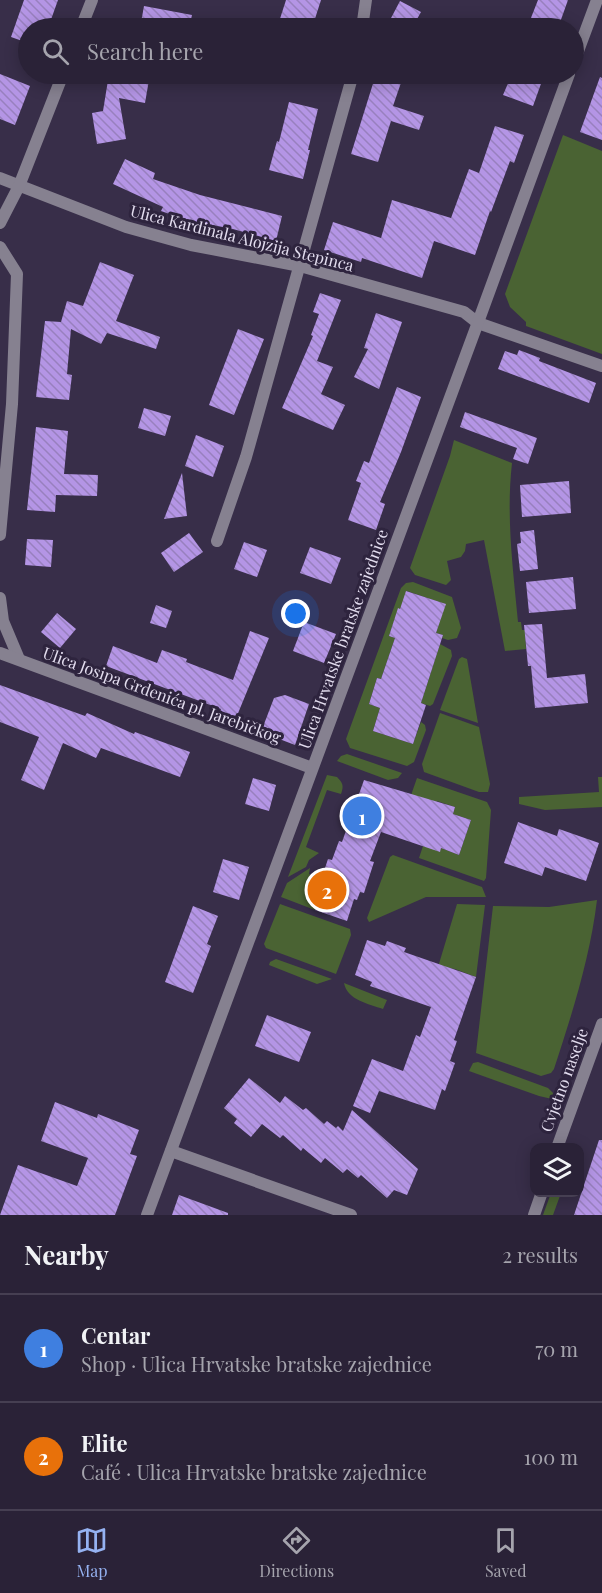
<!DOCTYPE html>
<html lang="en">
<head>
<meta charset="utf-8">
<style>
	:root { --surface:#2a2237; --page:#322a3f; --text:#f1f3f6; --muted:#a5a4ad; --line:#463f52; --accent:#95b2f1 }
	body { margin:0; font-family:"Playfair Display",serif; background:var(--page); color:var(--text) }
	.controls { position:absolute; right:18px; bottom:18px; display:grid; overflow:hidden; border-radius:12px; box-shadow:0 3px 15px #0003 }
	.controls button { width:54px; height:54px; display:grid; place-items:center; padding:0; border:0; border-bottom:2px solid var(--line); background:var(--surface); color:var(--text); font:30px sans-serif }
	.you { position:absolute; left:296px; top:614px; width:21px; height:21px; margin:-15px; border:4px solid #fff; border-radius:50%; background:#1a73e8; box-shadow:0 0 0 9px #1a73e833 }
	.badge { display:grid; place-items:center; width:39px; height:39px; border-radius:50%; background:var(--accent); color:#fff; font-size:20px; font-weight:700 }
	.pin { position:absolute; translate:-50% -50%; border:3px solid #fff; box-shadow:0 2px 6px #0006 }
	.list { margin:0; padding:0; list-style:none }
	h2 { display:flex; justify-content:space-between; align-items:center; height:78px; margin:0; padding:0 24px; font-size:26px }
	h2 small { font-size:20px; font-weight:400; color:var(--muted) }
	.list li { display:grid; grid-template-columns:39px 1fr auto; gap:18px; align-items:center; box-sizing:border-box; height:108px; padding:0 24px; border-top:2px solid var(--line) }
	.list b { display:block; font-size:22px; white-space:nowrap }
	.list p { margin:0; font-size:20px; white-space:nowrap; color:var(--muted) }
	.list em { font-size:20px; font-style:normal; color:var(--muted) }
	.icon { flex:none; width:33px; height:33px; fill:none; stroke:currentColor; stroke-width:2; stroke-linecap:round; stroke-linejoin:round }
	.map { position:relative; flex:none; width:602px; height:1215px; overflow:hidden }
	.search { position:absolute; background:var(--surface); box-shadow:0 3px 15px #0003; left:18px; right:18px; top:18px; height:66px; display:flex; align-items:center; gap:15px; box-sizing:border-box; padding:0 21px; border-radius:33px; color:var(--muted); font-size:22px }
	.sheet { height:294px; background:var(--surface) }
	nav { display:flex; justify-content:space-around; align-items:center; box-sizing:border-box; height:84px; border-top:2px solid var(--line); background:var(--surface); font-size:16px; color:var(--muted) }
	nav a { display:grid; justify-items:center; gap:3px }
	nav .on { color:var(--accent) }
	.map>svg:first-child { display:block }
	.green { fill:#4a6333 }
	.building { fill:url(#building-back-hatch) }
	.lines { fill:none; stroke-linecap:round; stroke-linejoin:round }
	.minor { stroke:#868190; stroke-width:12 }
	.tertiary { stroke:#868190; stroke-width:12 }
	.labels { text-anchor:middle; stroke-width:6; stroke-linejoin:round; paint-order:stroke }
	.street-label { font-size:16px; fill:#e3ddef; stroke:#2e243e }
</style>
</head>
<body>
<div class="map">
<svg width="602" height="1215" viewBox="0 0 602 1215">
	<defs>
		<pattern id="building-back-hatch" width="6" height="6" patternUnits="userSpaceOnUse" patternTransform="scale(1.5)"><rect width="6" height="6" fill="#b495e5"/><path d="M-1 5l2 2M0 0l6 6M5-1l2 2" fill="none" stroke="#9880be"/></pattern>
	</defs>
	<rect width="100%" height="100%" fill="#382e49"/>
	<g class="green">
		<polygon points="563,135 602,151 602,354 526,326 526,322 510,307 505,294"/>
		<path d="M454 440 512 463C506 516 513 569 518 622H521L522 630H525L526 649 505 651 484 540 466 544 465 551 461 557 447 561 451 580 446 585 415 575 410 568 450 456Z"/>
		<polygon points="413,582 452,597 461,628 457,638 448,640 442,638 443,635 436,633 445,604 407,591 400,609 398,609 389,636 395,638 381,679 377,678 369,704 380,708 373,731 413,744 421,722 425,725 426,730 414,762 407,766 350,748 346,739 401,588 406,583"/>
		<polygon points="440,644 451,650 452,656 433,704 430,706 421,703"/>
		<polygon points="462,657 467,659 478,723 440,710 459,659"/>
		<polygon points="440,713 479,727 490,784 488,792 479,792 424,772 422,764"/>
		<polygon points="347,754 402,773 398,778 388,780 337,761 341,756"/>
		<path d="M327 775 337 777C343 783 344 786 341 794L327 790 306 847 319 853 309 860 306 867 288 877Z"/>
		<polygon points="598,777 602,777 602,807 545,810 519,804 519,797 599,792"/>
		<polygon points="417,778 487,802 491,810 486,878 484,881 419,858 423,846 440,851 441,848 459,855 471,820 453,814 455,807 437,801 436,805 410,798"/>
		<polygon points="393,855 482,887 486,897 426,897 369,922 367,918 390,857"/>
		<polygon points="310,868 309,874 322,879 320,896 315,910 281,897 287,883"/>
		<path d="M597 900C590 958 572 1014 554 1069L551 1073 541 1076 476 1053 493 906 549 907Z"/>
		<polygon points="280,904 350,929 351,935 336,974 266,948 264,944"/>
		<polygon points="457,904 485,905 476,977 455,969 438,967"/>
		<polygon points="276,959 332,979 317,984 269,965 270,962"/>
		<path d="M344 983 387 1000 383 1009C369 1004 347 1000 344 983Z"/>
		<polygon points="478,1062 548,1088 553,1093 552,1099 539,1096 469,1071 473,1063"/>
		<polygon points="551,1193 561,1193 553,1215 543,1215"/>
	</g>
	<g class="building">
		<polygon points="24,0 58,0 48,28 28,28 28,43 11,37"/>
		<polygon points="286,0 321,0 312,28 288,28 278,25"/>
		<polygon points="538,0 568,0 558,28 527,28"/>
		<polygon points="400,1 421,12 412,28 406,28 390,20"/>
		<polygon points="144,6 192,15 189,28 140,28"/>
		<polygon points="0,74 30,86 15,125 0,119"/>
		<polygon points="109,74 150,74 145,103 119,98 126,139 97,144 92,113 103,111"/>
		<polygon points="376,74 404,74 393,106 424,116 419,130 391,121 378,162 351,154"/>
		<polygon points="512,74 522,74 542,81 533,106 503,95"/>
		<polygon points="600,77 602,78 602,140 580,132"/>
		<polygon points="289,102 318,109 308,150 310,150 303,179 269,170 277,141 279,142"/>
		<polygon points="495,126 524,135 514,163 510,161 491,212 490,211 475,255 434,241 422,278 362,258 361,262 324,250 333,222 381,238 392,200 451,218 469,169 479,173"/>
		<polygon points="125,159 155,173 153,179 200,195 282,216 276,241 233,229 187,220 161,211 163,207 113,184"/>
		<polygon points="100,262 134,275 116,321 160,337 156,349 107,333 101,344 71,329 67,374 72,375 69,400 36,397 45,321 61,322 67,301 83,306"/>
		<polygon points="320,293 341,300 317,361 333,367 321,394 345,405 333,430 282,408 313,336 311,335 319,314 313,312"/>
		<polygon points="376,313 402,322 379,389 354,377 368,349 364,348"/>
		<polygon points="238,329 264,339 234,415 209,405"/>
		<polygon points="519,350 540,358 539,361 596,383 589,403 498,369 505,351 517,355"/>
		<polygon points="397,387 421,397 401,452 380,502 385,504 376,530 348,520 361,483 356,481 364,461 369,463"/>
		<polygon points="144,408 171,416 165,436 138,428"/>
		<polygon points="465,412 537,438 528,464 513,459 517,448 460,427"/>
		<polygon points="36,427 68,431 64,474 98,475 97,496 56,495 55,512 27,510"/>
		<polygon points="196,435 224,446 213,477 185,466"/>
		<polygon points="182,473 187,516 164,519"/>
		<polygon points="569,481 571,513 522,517 520,485"/>
		<polygon points="534,530 538,569 520,571 517,544 521,543 520,532"/>
		<polygon points="189,533 203,552 174,572 161,553"/>
		<polygon points="27,539 53,540 51,567 25,565"/>
		<polygon points="244,542 267,550 257,577 234,569"/>
		<polygon points="310,547 341,558 331,584 300,573"/>
		<polygon points="573,577 576,609 529,613 526,582"/>
		<polygon points="406,591 446,604 436,633 443,635 421,703 426,705 413,744 373,731 380,708 369,704 377,678 381,679 395,638 389,636 398,608 400,609"/>
		<polygon points="156,605 172,611 166,628 150,623"/>
		<polygon points="57,613 76,629 60,648 41,632"/>
		<polygon points="304,622 336,634 324,663 293,651"/>
		<polygon points="542,624 547,678 585,674 588,703 535,708 531,666 528,666 524,625"/>
		<polygon points="250,631 269,638 234,723 218,717 221,709 106,666 113,646 157,663 162,650 187,659 186,662 233,680"/>
		<polygon points="0,685 85,716 87,713 134,734 135,732 190,752 180,777 101,748 96,758 63,743 44,790 21,780 39,737 0,722"/>
		<polygon points="285,695 309,704 295,745 261,732 274,698"/>
		<polygon points="253,778 276,785 269,811 245,804"/>
		<polygon points="364,780 455,807 453,814 471,820 459,855 441,848 440,852 381,832 370,861 374,862 364,893 360,892 357,900 354,899 347,921 315,910 320,896 317,895 319,886 328,859 332,860 339,841 342,842"/>
		<polygon points="518,822 557,836 559,829 599,843 586,881 545,867 542,876 504,863"/>
		<polygon points="223,859 249,867 239,900 213,892"/>
		<polygon points="193,906 218,916 207,944 211,946 193,993 165,982"/>
		<polygon points="367,940 385,946 387,941 406,948 404,952 476,977 454,1040 457,1041 450,1061 455,1063 445,1091 442,1089 435,1110 379,1091 370,1113 353,1106 372,1059 403,1071 416,1035 420,1037 431,1007 370,986 372,982 355,975"/>
		<polygon points="267,1015 311,1032 299,1062 255,1046"/>
		<polygon points="249,1078 280,1103 285,1096 303,1110 306,1108 324,1124 327,1121 336,1128 338,1126 343,1131 352,1110 418,1169 407,1195 394,1190 387,1198 361,1175 358,1178 347,1169 343,1173 325,1158 321,1163 303,1148 301,1151 283,1135 280,1138 262,1124 251,1137 234,1123 237,1119 224,1108"/>
		<polygon points="55,1102 97,1118 98,1114 139,1130 130,1154 137,1156 115,1215 0,1215 18,1165 77,1186 88,1158 41,1141"/>
		<polygon points="599,1140 602,1140 602,1215 574,1215"/>
		<polygon points="179,1195 228,1213 228,1215 172,1215"/>
	</g>
	<g class="lines">
		<g class="minor">
			<polyline points="81,28 92,0"/>
			<polyline points="362,28 366,0"/>
			<polyline points="0,178 126,227 191,245 300,266 464,312 478,323 602,366"/>
			<polyline points="0,223 19,186 63,74"/>
			<polyline points="0,247 17,274 12,404 0,535"/>
			<polyline points="217,541 246,457 353,74"/>
			<polyline points="0,598 3,621 19,659"/>
			<polyline points="0,653 312,768"/>
			<polyline points="557,1148 602,1024"/>
			<polyline points="171,1151 351,1215"/>
			<polyline points="534,1215 542,1192"/>
		</g>
		<g class="tertiary">
			<polyline points="574,62 597,0"/>
			<path d="M147 1215C288 835 430 455 569 74"/>
		</g>
	</g>
	<g class="labels">
		<g class="street-label">
			<text transform="translate(242 238) rotate(14)" y="6">Ulica Kardinala Alojzija Stepinca</text>
			<text transform="translate(343 639) rotate(-70)" y="6">Ulica Hrvatske bratske zajednice</text>
			<text transform="translate(162 695) rotate(20)" y="6">Ulica Josipa Grdenića pl. Jarebičkog</text>
			<text transform="translate(564 1080) rotate(-70)" y="6">Cvjetno naselje</text>
		</g>
	</g>
</svg>
<div class="controls">
<button><svg class="icon" aria-label="layers" viewBox="0 0 24 24"><path d="M12 4l9 5-9 5-9-5zM3 14l9 5 9-5"/></svg></button>
</div>
<div class="you"></div>
<div class="pin badge" style="left:362px;top:816px;background:#3f7fe0">1</div>
<div class="pin badge" style="left:327px;top:890px;background:#e8710a">2</div>
<div class="search"><svg class="icon" aria-label="search" viewBox="0 0 24 24"><circle cx="10" cy="10" r="6"/><path d="M15 15l6 6"/></svg>Search here</div>
</div>
<section class="sheet">
<h2>Nearby<small>2 results</small></h2>
<ul class="list">
<li><span class="badge" style="background:#3f7fe0">1</span><div><b>Centar</b><p>Shop · Ulica Hrvatske bratske zajednice</p></div><em>70 m</em></li>
<li><span class="badge" style="background:#e8710a">2</span><div><b>Elite</b><p>Café · Ulica Hrvatske bratske zajednice</p></div><em>100 m</em></li>
</ul>
</section>
<nav>
<a class="on"><svg class="icon" aria-label="map" viewBox="0 0 24 24"><path d="M3 6l6-2 6 2 6-2v14l-6 2-6-2-6 2zM9 4v14M15 6v14"/></svg>Map</a>
<a><svg class="icon" aria-label="directions" viewBox="0 0 24 24"><path d="M12 3l9 9-9 9-9-9zM9 14v-3h6M13 9l2 2-2 2"/></svg>Directions</a>
<a><svg class="icon" aria-label="saved" viewBox="0 0 24 24"><path d="M7 4h10v16l-5-4-5 4z"/></svg>Saved</a>
</nav>
</body>
</html>
